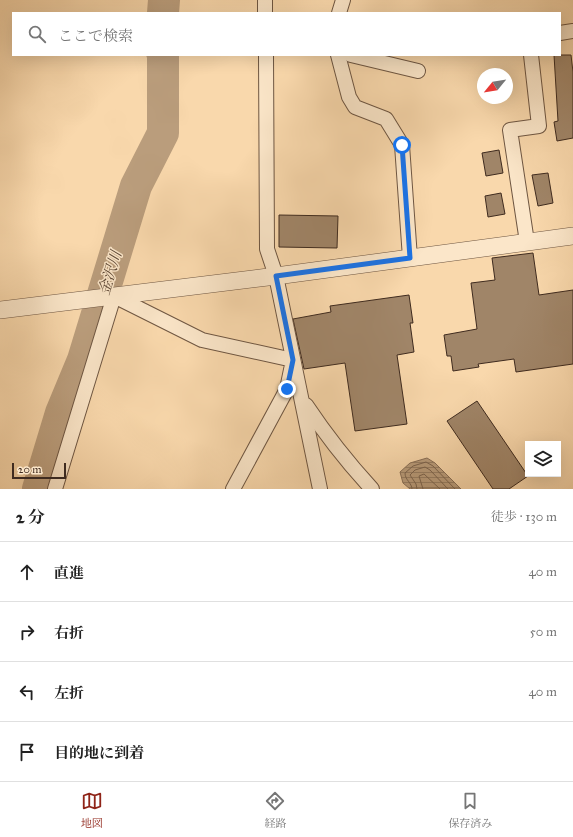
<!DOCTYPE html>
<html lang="ja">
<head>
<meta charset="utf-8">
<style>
	:root { --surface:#fff; --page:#f6f6f6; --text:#222; --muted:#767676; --line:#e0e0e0; --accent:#8f2418 }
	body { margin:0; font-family:"IM FELL Great Primer","Noto Serif JP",serif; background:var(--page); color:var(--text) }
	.controls { position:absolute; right:12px; bottom:12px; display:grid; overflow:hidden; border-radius:0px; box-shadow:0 4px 16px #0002 }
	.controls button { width:36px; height:36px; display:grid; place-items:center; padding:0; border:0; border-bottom:1px solid var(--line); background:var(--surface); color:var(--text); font:20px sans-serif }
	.compass { position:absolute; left:477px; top:68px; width:36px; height:36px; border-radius:50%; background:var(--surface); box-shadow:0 4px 16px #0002; rotate:240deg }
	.scale { position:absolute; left:12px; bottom:10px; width:54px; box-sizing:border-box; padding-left:4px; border:2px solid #3f2b1f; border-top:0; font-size:11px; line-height:14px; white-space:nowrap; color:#3f2b1f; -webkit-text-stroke:3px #fbe6c9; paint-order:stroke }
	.stop { position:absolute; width:12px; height:12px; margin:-9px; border:3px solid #1a73e8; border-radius:50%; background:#fff }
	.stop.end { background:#1a73e8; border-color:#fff; box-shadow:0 1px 4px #0008 }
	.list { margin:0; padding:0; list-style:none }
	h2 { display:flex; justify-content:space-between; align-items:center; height:52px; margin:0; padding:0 16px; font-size:17px }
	h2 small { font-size:13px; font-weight:400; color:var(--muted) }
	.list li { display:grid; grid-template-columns:26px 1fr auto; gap:12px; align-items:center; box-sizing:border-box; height:60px; padding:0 16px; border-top:1px solid var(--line) }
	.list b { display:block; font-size:15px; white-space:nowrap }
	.list em { font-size:13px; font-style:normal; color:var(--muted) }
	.icon { flex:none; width:22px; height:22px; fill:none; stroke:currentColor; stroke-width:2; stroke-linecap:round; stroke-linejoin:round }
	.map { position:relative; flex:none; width:573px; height:489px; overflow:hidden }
	.search { position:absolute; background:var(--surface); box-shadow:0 4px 16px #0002; left:12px; right:12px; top:12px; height:44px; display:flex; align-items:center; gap:10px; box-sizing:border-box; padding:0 14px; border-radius:0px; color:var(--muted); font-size:15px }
	.sheet { height:292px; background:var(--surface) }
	nav { display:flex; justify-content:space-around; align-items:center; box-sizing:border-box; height:56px; border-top:1px solid var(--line); background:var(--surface); font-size:11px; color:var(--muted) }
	nav a { display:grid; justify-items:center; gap:2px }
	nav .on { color:var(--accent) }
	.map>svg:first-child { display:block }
	.water { fill:url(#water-rules); stroke:#896f57 }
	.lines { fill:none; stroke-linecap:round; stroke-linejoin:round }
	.shore { stroke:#7c644e; stroke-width:1 }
	.river { stroke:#ba9d7c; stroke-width:32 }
	.building { fill:#a08568; stroke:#3f2b1f }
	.minor-casing { stroke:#6e5642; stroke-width:16 }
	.tertiary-casing { stroke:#6e5642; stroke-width:18 }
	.minor { stroke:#fbe6c9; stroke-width:14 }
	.tertiary { stroke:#fbe6c9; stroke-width:17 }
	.route { stroke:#1a73e8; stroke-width:5 }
	.labels { text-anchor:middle; stroke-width:3; stroke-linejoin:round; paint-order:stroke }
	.water-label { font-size:15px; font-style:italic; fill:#5e4836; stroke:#fbe6c9 }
</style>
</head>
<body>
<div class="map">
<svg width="573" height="489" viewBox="0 0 573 489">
	<defs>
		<pattern id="water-rules" width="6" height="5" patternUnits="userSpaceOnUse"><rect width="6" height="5" fill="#ba9d7c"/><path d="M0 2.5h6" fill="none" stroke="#998065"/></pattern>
	</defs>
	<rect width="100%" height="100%" fill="#f9d8ac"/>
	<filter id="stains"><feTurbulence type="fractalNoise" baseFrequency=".005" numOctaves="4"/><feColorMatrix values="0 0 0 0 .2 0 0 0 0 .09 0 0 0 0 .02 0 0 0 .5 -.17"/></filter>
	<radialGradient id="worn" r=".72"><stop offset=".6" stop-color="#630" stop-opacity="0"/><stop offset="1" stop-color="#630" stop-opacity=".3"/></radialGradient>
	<g class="water">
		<polygon points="147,55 157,55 170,129 165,143 143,185 137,202 128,197 160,133"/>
		<polygon points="125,210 134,215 125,250 115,276 97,287 118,240"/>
		<polygon points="91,312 101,314 65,420 55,416"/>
		<polygon points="52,431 61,435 43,489 31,489"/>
		<polygon points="427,458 435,463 461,489 410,489 403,483 400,472 410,463"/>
	</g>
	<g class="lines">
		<g class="shore">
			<path d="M412 489C412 483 405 480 405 473L413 466 426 462 433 466 455 489"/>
			<polyline points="417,489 416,484 410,475 415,470 425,467 430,470 448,489"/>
			<polyline points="423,489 419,476 424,474 440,489"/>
		</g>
		<g class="river">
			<polyline points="163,13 164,0"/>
			<polyline points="38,489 61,413 83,360 136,186 163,133 163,55"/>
		</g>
	</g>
	<g class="building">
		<polygon points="554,55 571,55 573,72 573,138 557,141 554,122 558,121"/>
		<polygon points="499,150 503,173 486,176 482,153"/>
		<polygon points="548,173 553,203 538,206 532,175"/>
		<polygon points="501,193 505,214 488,217 485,196"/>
		<polygon points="279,215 338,216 337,248 279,247"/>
		<polygon points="533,253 539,295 573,290 573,364 516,372 514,359 478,364 479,367 453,371 451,356 447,356 444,335 477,329 471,283 495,280 492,258"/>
		<polygon points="409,295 413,323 410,323 414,352 397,355 407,424 355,431 345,363 304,369 293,319 331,312 330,306"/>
		<polygon points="477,401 528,476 509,489 493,489 447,421"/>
	</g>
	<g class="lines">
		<g class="minor-casing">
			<g id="minor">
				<polyline points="265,0 265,13"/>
				<polyline points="339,13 343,0"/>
				<polyline points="560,33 573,31"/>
				<polyline points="266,55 267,249 276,276 320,489"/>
				<polyline points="338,55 349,97 355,107 386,119 402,145 410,258"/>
				<polyline points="351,55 418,71"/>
				<polyline points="527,242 510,130 539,126 531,55"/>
				<path d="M306 405C326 435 348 463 372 489"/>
				<polyline points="55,489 114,296 202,340 293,360 287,389 233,489"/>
			</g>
		</g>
		<g class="tertiary-casing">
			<polyline id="tertiary" points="0,310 276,276 573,236"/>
		</g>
		<use href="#minor" class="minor"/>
		<use href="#tertiary" class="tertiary"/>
	</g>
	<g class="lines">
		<polyline class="route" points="287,389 293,360 276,276 410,258 402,145"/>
	</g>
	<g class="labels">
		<g class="water-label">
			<text transform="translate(110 273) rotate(-73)" y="5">金沢川</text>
		</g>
	</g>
	<rect width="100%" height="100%" filter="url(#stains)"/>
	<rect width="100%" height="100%" fill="url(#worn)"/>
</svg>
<div class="controls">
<button><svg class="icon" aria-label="layers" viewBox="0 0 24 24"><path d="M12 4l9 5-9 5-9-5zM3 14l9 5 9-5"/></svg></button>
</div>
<svg class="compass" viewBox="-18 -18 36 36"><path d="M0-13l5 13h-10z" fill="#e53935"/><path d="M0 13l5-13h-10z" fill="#767676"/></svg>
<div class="scale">20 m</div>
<div class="stop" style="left:402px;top:145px"></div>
<div class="stop end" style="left:287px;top:389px"></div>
<div class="search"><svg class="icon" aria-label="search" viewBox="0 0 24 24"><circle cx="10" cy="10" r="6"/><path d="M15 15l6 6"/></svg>ここで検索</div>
</div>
<section class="sheet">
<h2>2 分<small>徒歩 · 130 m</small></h2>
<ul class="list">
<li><svg class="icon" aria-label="ahead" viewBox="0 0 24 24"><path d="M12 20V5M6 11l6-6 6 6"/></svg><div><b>直進</b></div><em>40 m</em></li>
<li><svg class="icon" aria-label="right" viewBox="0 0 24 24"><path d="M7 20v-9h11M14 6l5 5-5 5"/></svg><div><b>右折</b></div><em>50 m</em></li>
<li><svg class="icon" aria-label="left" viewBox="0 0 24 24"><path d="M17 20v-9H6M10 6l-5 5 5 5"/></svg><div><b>左折</b></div><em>40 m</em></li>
<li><svg class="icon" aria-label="arrive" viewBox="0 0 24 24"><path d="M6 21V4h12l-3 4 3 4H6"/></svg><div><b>目的地に到着</b></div></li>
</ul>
</section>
<nav>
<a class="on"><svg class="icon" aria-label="map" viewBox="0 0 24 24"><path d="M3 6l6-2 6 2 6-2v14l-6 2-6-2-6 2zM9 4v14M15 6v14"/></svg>地図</a>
<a><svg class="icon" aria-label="directions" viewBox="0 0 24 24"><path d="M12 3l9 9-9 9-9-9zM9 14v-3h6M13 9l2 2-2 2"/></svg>経路</a>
<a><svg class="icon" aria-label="saved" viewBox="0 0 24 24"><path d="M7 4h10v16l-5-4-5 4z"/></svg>保存済み</a>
</nav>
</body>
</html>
